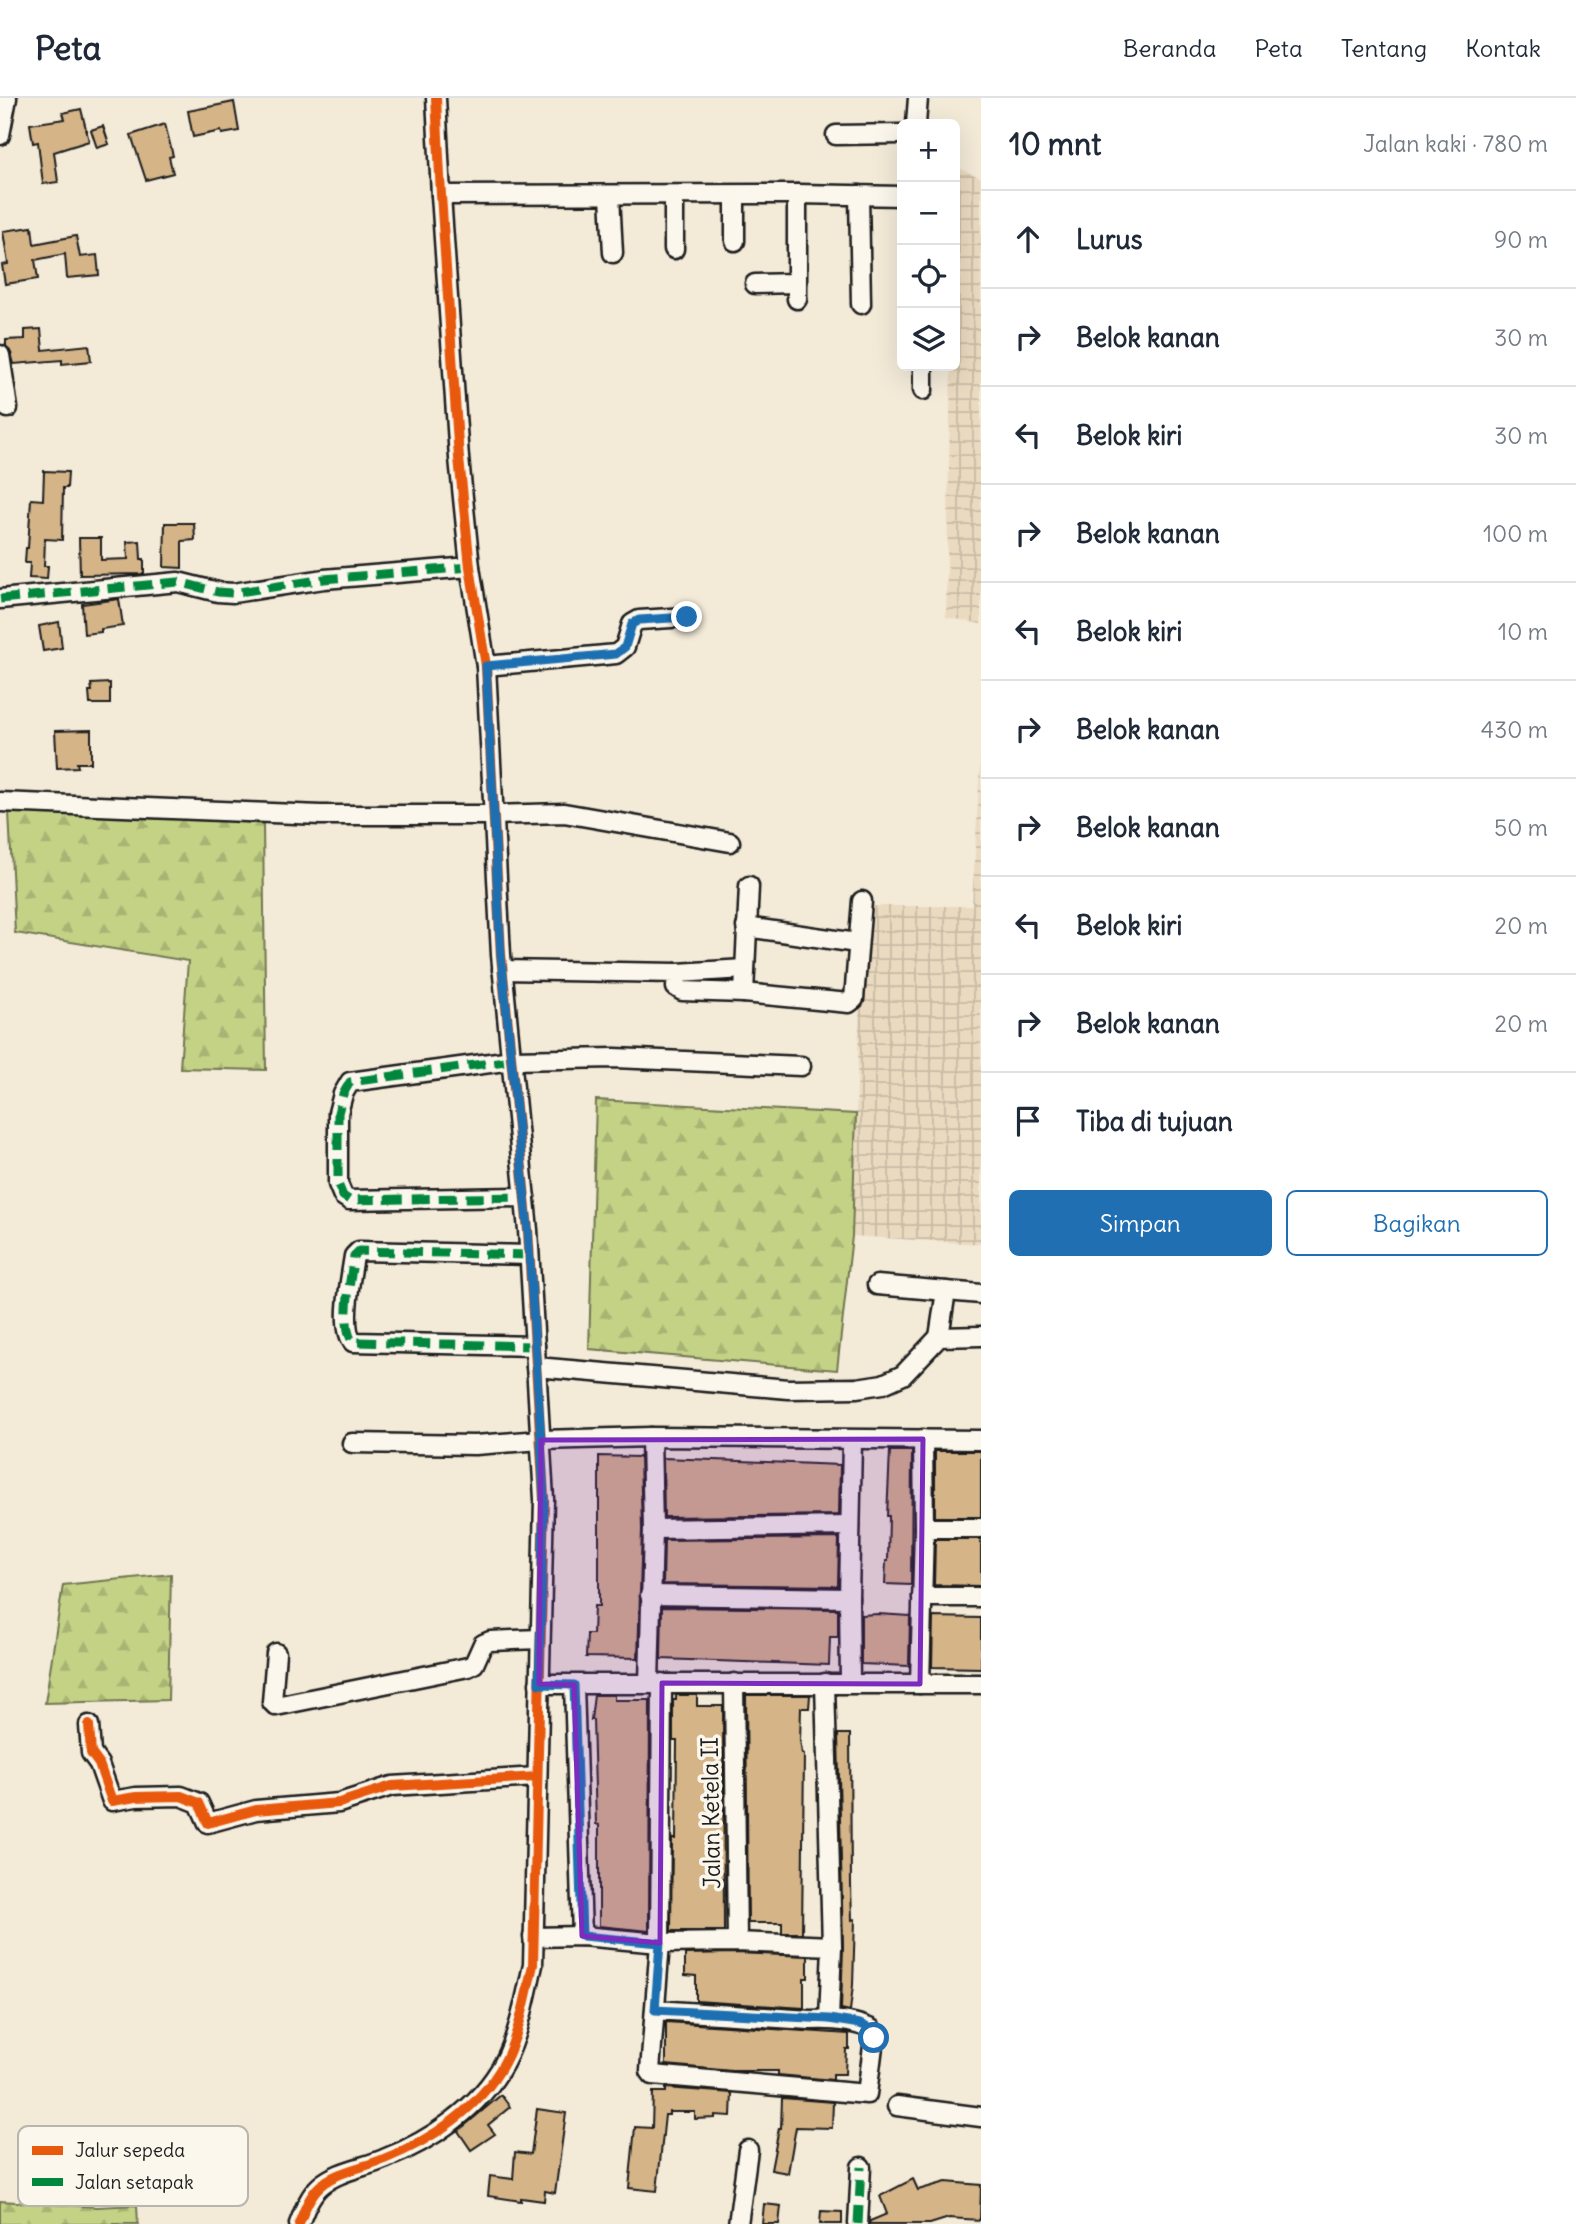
<!DOCTYPE html>
<html lang="id">
<head>
<meta charset="utf-8">
<style>
	:root { --surface:#fff; --page:#f6f6f7; --text:#1f2937; --muted:#747a83; --line:#e0e1e3; --accent:#1f6fb2 }
	body { margin:0; font-family:Delius,sans-serif; background:var(--page); color:var(--text) }
	.controls { position:absolute; right:21px; top:21px; display:grid; overflow:hidden; border-radius:10px; box-shadow:0 7px 28px #0002 }
	.controls button { width:63px; height:63px; display:grid; place-items:center; padding:0; border:0; border-bottom:2px solid var(--line); background:var(--surface); color:var(--text); font:35px sans-serif }
	.stop { position:absolute; width:21px; height:21px; margin:-16px; border:5px solid #1f6fb2; border-radius:50%; background:#fff }
	.stop.end { background:#1f6fb2; border-color:#fff; box-shadow:0 2px 7px #0008 }
	.list { margin:0; padding:0; list-style:none }
	h2 { display:flex; justify-content:space-between; align-items:center; height:91px; margin:0; padding:0 28px; font-size:30px }
	h2 small { font-size:23px; font-weight:400; color:var(--muted) }
	.list li { display:grid; grid-template-columns:46px 1fr auto; gap:21px; align-items:center; box-sizing:border-box; height:98px; padding:0 28px; border-top:2px solid var(--line) }
	.list b { display:block; font-size:26px; white-space:nowrap }
	.list em { font-size:23px; font-style:normal; color:var(--muted) }
	.actions { display:flex; gap:14px; padding:21px 28px }
	.actions a { flex:1; padding:16px 0; border:2px solid var(--accent); border-radius:10px; text-align:center; font-size:24px; color:var(--accent) }
	.actions .main { background:var(--accent); color:#fff }
	.icon { flex:none; width:38px; height:38px; fill:none; stroke:currentColor; stroke-width:2; stroke-linecap:round; stroke-linejoin:round }
	.map { position:relative; flex:none; width:981px; height:2126px; overflow:hidden }
	header { display:flex; align-items:center; gap:42px; box-sizing:border-box; height:98px; padding:0 35px; background:var(--surface); border-bottom:2px solid var(--line) }
	header strong { font-size:33px }
	nav { display:flex; gap:38px; margin-inline-start:auto; font-size:24px }
	main { display:flex }
	aside { flex:1; background:var(--surface) }
	.map>svg:first-child { display:block }
	.industrial { fill:url(#industrial-grid) }
	.forest { fill:url(#forest-firs); stroke:#707751; stroke-width:2 }
	.building { fill:#d5b488; stroke:#1c1c1c; stroke-width:2 }
	.lines { fill:none; stroke-linecap:round; stroke-linejoin:round }
	.minor-casing { stroke:#1c1c1c; stroke-width:23 }
	.minor { stroke:#fbf7ec; stroke-width:18 }
	.quiet { stroke:#00873e; stroke-width:9; stroke-dasharray:18 9; stroke-linecap:butt }
	.cycleway-casing { stroke:#fbf7ec; stroke-width:15 }
	.cycleway { stroke:#e8590c; stroke-width:10 }
	.route { stroke:#1f6fb2; stroke-width:9 }
	.marked { fill:#7b2cbf; fill-opacity:0.2; stroke:#7b2cbf; stroke-width:5; stroke-linejoin:round }
	.labels { text-anchor:middle; stroke-width:7; stroke-linejoin:round; paint-order:stroke }
	.street-label { font-size:23px; fill:#1c1c1c; stroke:#fbf7ec }
	.key { fill:#fbf7ec; stroke:#b8b5ae; stroke-width:2 }
	.key-label { font-size:19px; fill:#1c1c1c }
</style>
</head>
<body>
<header>
<strong>Peta</strong>
<nav><a>Beranda</a><a>Peta</a><a>Tentang</a><a>Kontak</a></nav>
</header>
<main>
<div class="map">
<svg width="981" height="2126" viewBox="0 0 981 2126">
	<defs>
		<pattern id="industrial-grid" width="8" height="8" patternUnits="userSpaceOnUse" patternTransform="scale(1.75)"><rect width="8" height="8" fill="#eadac0"/><path d="M0 4h8M4 0v8" fill="none" stroke="#c8baa4"/></pattern>
		<pattern id="forest-firs" width="22" height="20" patternUnits="userSpaceOnUse" patternTransform="scale(1.75)"><rect width="22" height="20" fill="#c4d286"/><path d="M5 1l3.5 6h-7zM16 11l3.5 6h-7z" fill="#a8b473"/></pattern>
	</defs>
	<rect width="100%" height="100%" fill="#f3ead8"/>
	<filter id="ink" filterUnits="userSpaceOnUse"><feTurbulence type="fractalNoise" baseFrequency=".0143" numOctaves="2"/><feDisplacementMap in="SourceGraphic" scale="14" xChannelSelector="R" yChannelSelector="G"/><feConvolveMatrix kernelMatrix="1 2 1 2 8 2 1 2 1" color-interpolation-filters="sRGB"/></filter>
	<g filter="url(#ink)">
		<g class="industrial">
			<polygon points="956,68 981,80 981,526 946,519 951,268 955,268"/>
			<polygon points="981,653 981,1146 852,1138 863,808 972,808"/>
		</g>
		<g class="forest">
			<polygon points="134,711 263,726 266,972 180,970 188,863 15,835 9,714"/>
			<polygon points="596,1002 856,1016 852,1138 837,1272 589,1251"/>
			<polygon points="171,1476 168,1602 45,1605 63,1487"/>
			<polygon points="0,2103 97,2109 137,2107 138,2126 0,2126"/>
		</g>
		<g class="building">
			<polygon points="234,4 239,33 222,36 221,33 193,39 188,13"/>
			<polygon points="81,11 89,43 54,54 58,84 43,86 38,44 33,45 30,26 65,21 63,15"/>
			<polygon points="165,26 173,58 169,59 173,75 146,82 131,37"/>
			<polygon points="103,28 109,46 97,50 91,32"/>
			<polygon points="32,129 34,146 76,138 80,159 97,157 99,177 67,180 65,156 35,162 38,181 5,186 2,167 8,166 3,133"/>
			<polygon points="41,231 43,252 89,247 91,263 62,266 62,262 14,266 11,255 6,248 6,242 25,241 25,232"/>
			<polygon points="44,373 68,374 67,390 63,390 62,442 45,441 44,468 48,468 47,481 29,480 30,465 25,465 26,450 28,450 31,401 43,402"/>
			<polygon points="165,425 194,425 195,442 182,443 182,470 164,469"/>
			<polygon points="79,440 101,440 101,462 128,461 127,444 140,443 141,461 144,461 144,476 80,477"/>
			<polygon points="119,501 123,528 101,531 101,534 84,536 82,506"/>
			<polygon points="59,524 62,550 43,553 39,528"/>
			<polygon points="110,585 110,606 90,606 89,593 92,593 91,586"/>
			<polygon points="91,632 91,665 77,665 78,669 57,670 55,633"/>
			<polygon points="890,1353 912,1353 911,1487 885,1486 886,1463 888,1463 889,1418 887,1418"/>
			<rect x="935" y="1353" width="46" height="66"/>
			<polygon points="599,1358 640,1359 642,1431 638,1560 586,1559 587,1536 593,1536 594,1508 599,1508"/>
			<polygon points="663,1360 840,1367 839,1417 664,1419"/>
			<polygon points="839,1440 838,1488 663,1486 664,1442"/>
			<polygon points="935,1441 981,1441 981,1488 934,1487"/>
			<polygon points="662,1509 838,1511 838,1539 830,1539 829,1567 661,1561"/>
			<polygon points="878,1516 910,1518 909,1568 861,1566 861,1517"/>
			<polygon points="933,1519 981,1520 981,1570 932,1569"/>
			<polygon points="594,1597 614,1597 614,1602 650,1602 649,1833 599,1828 599,1727 596,1726 593,1622 591,1622"/>
			<polygon points="676,1597 697,1597 697,1608 723,1608 724,1833 671,1833 672,1741 676,1741 677,1643 673,1643 673,1602 676,1602"/>
			<polygon points="746,1597 810,1597 809,1610 801,1610 800,1642 802,1656 804,1656 802,1835 782,1835 782,1825 748,1825"/>
			<polygon points="838,1636 850,1636 851,1787 852,1822 855,1821 853,1887 850,1913 841,1911 843,1848"/>
			<polygon points="737,1855 808,1858 808,1880 804,1880 804,1910 696,1903 696,1878 685,1877 685,1856"/>
			<polygon points="666,1924 849,1936 849,1951 846,1951 845,1976 833,1976 833,1982 778,1977 778,1973 732,1973 666,1967"/>
			<polygon points="666,1990 732,1995 731,2018 715,2017 715,2020 695,2021 695,2014 669,2014 669,2017 665,2017 657,2093 629,2090 635,2029 652,2030 653,1994 666,1994"/>
			<polygon points="501,1997 510,2009 488,2027 495,2036 471,2052 458,2033"/>
			<polygon points="782,2000 833,2004 832,2030 796,2029 788,2075 771,2072 779,2030 781,2030"/>
			<polygon points="537,2011 566,2015 555,2095 545,2093 544,2103 521,2100 521,2103 488,2098 490,2078 513,2081 515,2054 531,2056"/>
			<polygon points="913,2081 918,2092 946,2084 981,2087 980,2122 949,2120 930,2126 869,2126 870,2123 887,2116 880,2098"/>
			<polygon points="764,2106 781,2108 779,2126 762,2126"/>
			<polygon points="821,2113 842,2114 842,2126 820,2126"/>
		</g>
		<g class="lines">
			<g class="minor-casing">
				<g id="minor">
					<polyline points="916,26 918,0"/>
					<polyline points="0,37 7,0"/>
					<polyline points="836,37 902,36"/>
					<polyline points="797,96 797,201"/>
					<polyline points="441,97 797,96 902,98"/>
					<polyline points="859,97 861,206"/>
					<polyline points="610,98 613,155"/>
					<polyline points="674,98 674,151"/>
					<polyline points="735,98 735,143"/>
					<polyline points="755,186 797,185"/>
					<polyline points="0,257 8,310"/>
					<polyline points="923,292 923,268"/>
					<polyline points="0,501 178,484 218,494 233,495 324,481 470,469"/>
					<polyline points="486,568 616,556 625,549 632,526 639,522 687,519"/>
					<polyline points="0,704 321,717 495,717 564,715 730,744"/>
					<polyline points="746,829 857,845"/>
					<polyline points="502,872 677,875 676,889 682,893 744,895 849,905 854,901 862,803"/>
					<polyline points="677,875 745,871"/>
					<polyline points="744,895 749,788"/>
					<polyline points="525,1099 349,1102 343,1098 338,1086 338,1015 343,996 350,984 512,962 615,960 801,968"/>
					<path d="M529 1157 359 1153 354 1158C351 1179 340 1229 353 1244L535 1248"/>
					<polyline points="877,1187 981,1196"/>
					<polyline points="939,1239 946,1193"/>
					<polyline points="536,1269 788,1291 857,1290 883,1286 903,1277 939,1239 981,1238"/>
					<polyline points="923,1341 924,1430 981,1430"/>
					<polyline points="352,1345 475,1347 541,1342 651,1339 981,1342"/>
					<polyline points="653,1431 850,1428"/>
					<polyline points="650,1497 849,1500"/>
					<polyline points="922,1499 981,1499"/>
					<polyline points="276,1555 272,1604 276,1608 468,1569 474,1566 483,1546 490,1543 540,1541"/>
					<polyline points="850,1584 849,1500 852,1342"/>
					<polyline points="649,1585 653,1431 651,1339"/>
					<polyline points="734,1585 737,1844"/>
					<polyline points="825,1585 832,1848 829,1921"/>
					<polyline points="539,1586 981,1586"/>
					<polyline points="920,1586 924,1430"/>
					<polyline points="574,1587 582,1838"/>
					<polyline points="89,1627 91,1655 99,1666 112,1703 136,1699 181,1698 199,1705 208,1725 256,1712 339,1705 392,1688 537,1679"/>
					<polyline points="533,1839 582,1838 660,1845 737,1844 832,1848"/>
					<path d="M655 1912 810 1922C830 1921 852 1922 871 1931L874 1940 867 1996 653 1977 650 1973 660 1845 662 1585"/>
					<polyline points="897,2008 981,2019"/>
					<path d="M299 2126C304 2113 309 2098 320 2088 337 2073 363 2070 384 2061 430 2043 480 2010 504 1965 519 1937 526 1898 533 1867L544 1401 528 1132 501 857 486 568 470 469 459 360 441 97 436 0"/>
					<polyline points="738,2126 748,2052"/>
					<polyline points="858,2126 861,2069"/>
				</g>
			</g>
			<use href="#minor" class="minor"/>
			<g class="quiet">
				<polyline points="0,501 178,484 218,494 233,495 324,481 470,469"/>
				<polyline points="512,962 350,984 343,996 338,1015 338,1086 343,1098 349,1102 525,1099"/>
				<path d="M529 1157 359 1153 354 1158C351 1179 340 1229 353 1244L535 1248"/>
				<polyline points="858,2126 861,2069"/>
			</g>
			<g class="cycleway-casing">
				<g id="cycleway">
					<polyline points="89,1627 91,1655 99,1666 112,1703 136,1699 181,1698 199,1705 208,1725 256,1712 339,1705 392,1688 537,1679"/>
					<path d="M299 2126C304 2113 309 2098 320 2088 337 2073 363 2070 384 2061 430 2043 480 2010 504 1965 519 1937 526 1898 533 1867L544 1401 528 1132 501 857 486 568 470 469 459 360 441 97 436 0"/>
				</g>
			</g>
			<use href="#cycleway" class="cycleway"/>
		</g>
	</g>
	<g class="lines" filter="url(#ink)">
		<polyline class="route" points="687,519 639,522 632,526 625,549 616,556 486,568 501,857 528,1132 541,1342 544,1401 539,1586 574,1587 582,1838 660,1845 655,1912 829,1921 860,1926 871,1931 874,1940"/>
	</g>
	<path class="marked" d="M923 1341 920 1586 662 1585 660 1845 582 1838 574 1587 539 1586 541 1342Z"/>
	<g class="labels">
		<g class="street-label">
			<text transform="translate(711 1715) rotate(-91)" y="8">Jalan Ketela II</text>
		</g>
	</g>
	<rect x="18" y="2028" width="230" height="80" rx="10" class="key"/>
	<rect x="32" y="2048" width="31" height="9" fill="#e8590c"/>
	<rect x="32" y="2080" width="31" height="8" fill="#00873e"/>
	<g class="key-label">
		<text x="75" y="2059">Jalur sepeda</text>
		<text x="75" y="2091">Jalan setapak</text>
	</g>
</svg>
<div class="controls">
<button>+</button>
<button>−</button>
<button><svg class="icon" aria-label="locate" viewBox="0 0 24 24"><circle cx="12" cy="12" r="6"/><path d="M12 2v4M12 18v4M2 12h4M18 12h4"/></svg></button>
<button><svg class="icon" aria-label="layers" viewBox="0 0 24 24"><path d="M12 4l9 5-9 5-9-5zM3 14l9 5 9-5"/></svg></button>
</div>
<div class="stop" style="left:874px;top:1940px"></div>
<div class="stop end" style="left:687px;top:519px"></div>
</div>
<aside>
<h2>10 mnt<small>Jalan kaki · 780 m</small></h2>
<ul class="list">
<li><svg class="icon" aria-label="ahead" viewBox="0 0 24 24"><path d="M12 20V5M6 11l6-6 6 6"/></svg><div><b>Lurus</b></div><em>90 m</em></li>
<li><svg class="icon" aria-label="right" viewBox="0 0 24 24"><path d="M7 20v-9h11M14 6l5 5-5 5"/></svg><div><b>Belok kanan</b></div><em>30 m</em></li>
<li><svg class="icon" aria-label="left" viewBox="0 0 24 24"><path d="M17 20v-9H6M10 6l-5 5 5 5"/></svg><div><b>Belok kiri</b></div><em>30 m</em></li>
<li><svg class="icon" aria-label="right" viewBox="0 0 24 24"><path d="M7 20v-9h11M14 6l5 5-5 5"/></svg><div><b>Belok kanan</b></div><em>100 m</em></li>
<li><svg class="icon" aria-label="left" viewBox="0 0 24 24"><path d="M17 20v-9H6M10 6l-5 5 5 5"/></svg><div><b>Belok kiri</b></div><em>10 m</em></li>
<li><svg class="icon" aria-label="right" viewBox="0 0 24 24"><path d="M7 20v-9h11M14 6l5 5-5 5"/></svg><div><b>Belok kanan</b></div><em>430 m</em></li>
<li><svg class="icon" aria-label="right" viewBox="0 0 24 24"><path d="M7 20v-9h11M14 6l5 5-5 5"/></svg><div><b>Belok kanan</b></div><em>50 m</em></li>
<li><svg class="icon" aria-label="left" viewBox="0 0 24 24"><path d="M17 20v-9H6M10 6l-5 5 5 5"/></svg><div><b>Belok kiri</b></div><em>20 m</em></li>
<li><svg class="icon" aria-label="right" viewBox="0 0 24 24"><path d="M7 20v-9h11M14 6l5 5-5 5"/></svg><div><b>Belok kanan</b></div><em>20 m</em></li>
<li><svg class="icon" aria-label="arrive" viewBox="0 0 24 24"><path d="M6 21V4h12l-3 4 3 4H6"/></svg><div><b>Tiba di tujuan</b></div></li>
</ul>
<div class="actions"><a class="main">Simpan</a><a>Bagikan</a></div>
</aside>
</main>
</body>
</html>
